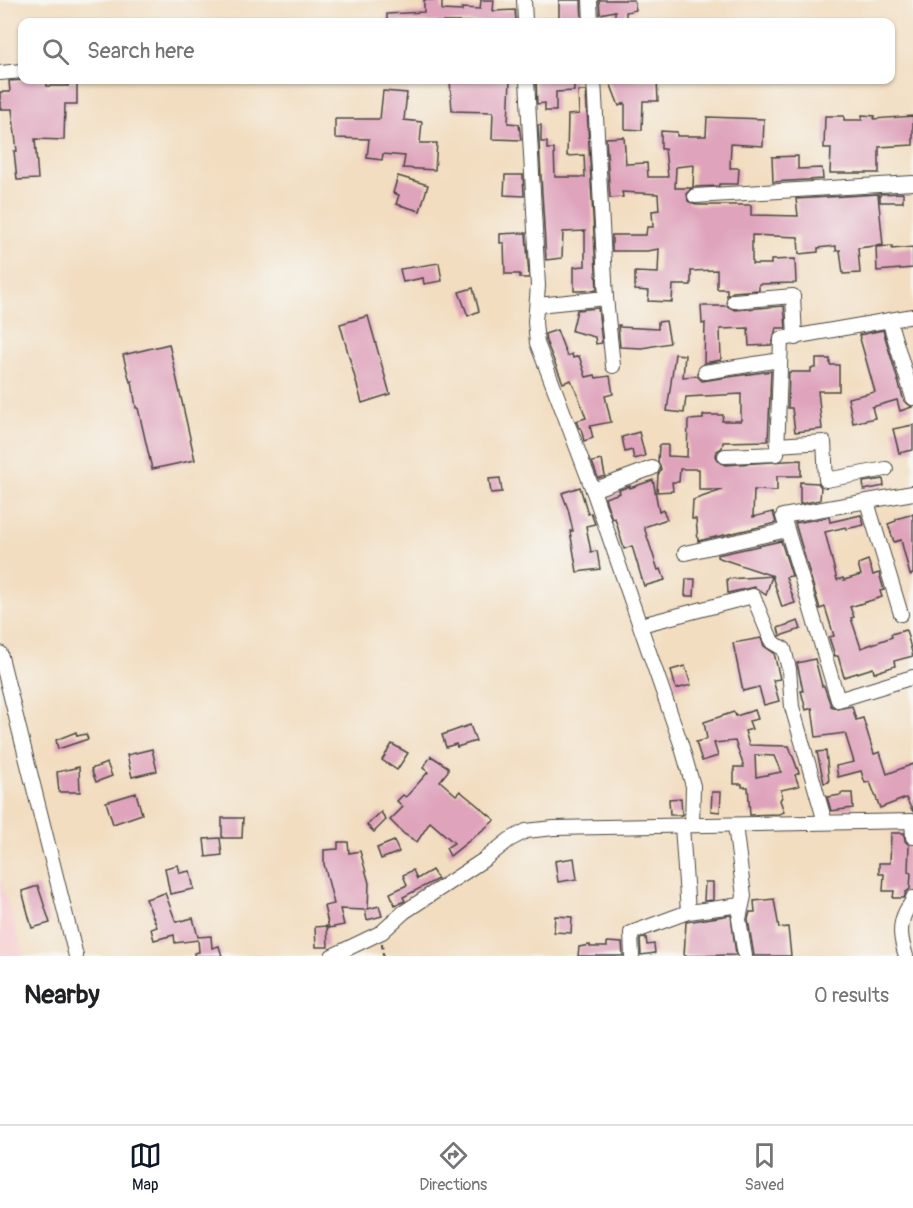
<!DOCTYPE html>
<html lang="en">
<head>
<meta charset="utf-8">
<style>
	:root { --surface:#fff; --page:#f2f2f2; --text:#202124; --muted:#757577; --line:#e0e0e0; --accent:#111827 }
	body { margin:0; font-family:Pangolin,sans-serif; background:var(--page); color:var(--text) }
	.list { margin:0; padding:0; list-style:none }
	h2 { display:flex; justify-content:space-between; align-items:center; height:78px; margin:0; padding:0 24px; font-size:26px }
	h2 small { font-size:20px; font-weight:400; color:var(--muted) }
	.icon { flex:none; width:33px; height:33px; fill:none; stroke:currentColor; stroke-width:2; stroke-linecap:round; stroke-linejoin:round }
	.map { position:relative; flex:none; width:913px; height:956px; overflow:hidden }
	.search { position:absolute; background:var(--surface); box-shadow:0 2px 4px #0004; left:18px; right:18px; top:18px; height:66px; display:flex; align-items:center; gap:15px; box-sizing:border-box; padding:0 21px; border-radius:12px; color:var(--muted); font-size:22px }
	.sheet { height:168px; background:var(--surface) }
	nav { display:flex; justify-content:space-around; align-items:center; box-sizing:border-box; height:84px; border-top:2px solid var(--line); background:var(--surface); font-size:16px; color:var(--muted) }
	nav a { display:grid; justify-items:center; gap:3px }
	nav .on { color:var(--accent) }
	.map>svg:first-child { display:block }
	.built { fill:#f7cfd2 }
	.building { fill:#dfa3bb; fill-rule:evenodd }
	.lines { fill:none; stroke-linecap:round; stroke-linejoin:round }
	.minor-casing { stroke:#494641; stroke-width:16 }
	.path { stroke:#494641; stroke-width:2; stroke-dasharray:4.5 4.5; stroke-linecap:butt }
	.minor { stroke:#fff; stroke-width:14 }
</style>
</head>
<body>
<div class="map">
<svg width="913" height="956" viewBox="0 0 913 956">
	<rect width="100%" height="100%" fill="#f6f6f2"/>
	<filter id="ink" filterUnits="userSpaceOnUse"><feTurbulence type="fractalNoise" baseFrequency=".0167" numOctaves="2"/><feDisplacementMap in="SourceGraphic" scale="12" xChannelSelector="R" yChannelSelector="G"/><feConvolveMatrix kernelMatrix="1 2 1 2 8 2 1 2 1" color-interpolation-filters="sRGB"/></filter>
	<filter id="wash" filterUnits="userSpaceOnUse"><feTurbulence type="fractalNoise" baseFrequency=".008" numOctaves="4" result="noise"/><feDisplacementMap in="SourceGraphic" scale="24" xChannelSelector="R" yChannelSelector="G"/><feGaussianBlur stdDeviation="1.35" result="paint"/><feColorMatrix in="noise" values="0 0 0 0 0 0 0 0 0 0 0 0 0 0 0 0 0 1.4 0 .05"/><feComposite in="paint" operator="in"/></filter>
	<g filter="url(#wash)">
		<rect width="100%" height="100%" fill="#f2ddc0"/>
		<polygon class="built" points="0,876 24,956 0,956"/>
		<g id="blocks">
			<g class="building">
				<polygon points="424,0 442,0 442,10 462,11 462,8 480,9 481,0 494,0 493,11 515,10 516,22 387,22 387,14 424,12"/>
				<polygon points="559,0 581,0 582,22 559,22"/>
				<polygon points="599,0 634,0 636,10 626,12 626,22 615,22 615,11 600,14"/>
				<polygon points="24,80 47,80 47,86 68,86 68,81 77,81 77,104 65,104 64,140 35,139 38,179 17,180 14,151 17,151 12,109 0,109 0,92 10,92 9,81"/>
				<polygon points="450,80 510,80 508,123 519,124 521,140 492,139 493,112 452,111"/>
				<polygon points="536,80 574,80 574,91 556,92 556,111 545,111 545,103 537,104"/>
				<polygon points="609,80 657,80 658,101 643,101 642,130 625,129 625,103 619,106"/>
				<polygon points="383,91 407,93 404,120 422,122 420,143 437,143 435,170 403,168 405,156 383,154 382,160 367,158 369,139 335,138 335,119 380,119"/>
				<polygon points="578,91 586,91 597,290 581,291 574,291 574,267 585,266 585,231 563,232 562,258 546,260 538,125 541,125 541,142 547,142 547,149 554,149 555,177 585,177 584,155 567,156 568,115 579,114"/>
				<polygon points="862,115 875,116 874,119 913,116 913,145 879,147 879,173 830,173 831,148 824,148 825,116 844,116 844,120 862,120"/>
				<polygon points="707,117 764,119 763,146 731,144 730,168 739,168 738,184 719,184 719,186 693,187 694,165 676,167 675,188 692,188 687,193 688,201 696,205 751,205 751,215 798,216 796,199 878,194 883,245 858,248 860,273 843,274 840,250 836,251 836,246 818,248 818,252 799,254 798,237 752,235 752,264 771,264 771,260 795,259 796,283 759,284 759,290 733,292 727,296 727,289 717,289 717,270 691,271 691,285 673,285 672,302 648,301 649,291 635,290 635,272 658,273 659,249 647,251 612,251 612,235 646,235 647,227 653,227 652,211 659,210 658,194 622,192 623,197 610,198 606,138 624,137 626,164 647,163 648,177 668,177 665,149 661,149 661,131 677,132 677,136 706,136"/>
				<polygon points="798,156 798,169 822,168 823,179 773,182 772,157"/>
				<polygon points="505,175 523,175 524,196 504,195"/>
				<polygon points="398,176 428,185 420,211 396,204 399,195 393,193"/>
				<polygon points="903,193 903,202 880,202 880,194"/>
				<polygon points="519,233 526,233 529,278 520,278 520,274 505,274 504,243 500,243 500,234"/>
				<polygon points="892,246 892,249 913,247 913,268 877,271 876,247"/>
				<polygon points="439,263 442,281 424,284 423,278 403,282 400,269"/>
				<polygon points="473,288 479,311 468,316 459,292"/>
				<polygon points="701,306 727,306 735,310 784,306 786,328 776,328 772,345 749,346 748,328 720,329 721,360 704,363 705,323 702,324"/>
				<polygon points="598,308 602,343 596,344 595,337 572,331 577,310"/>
				<polygon points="368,316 390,394 362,403 340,324"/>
				<polygon points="666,321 670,343 642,348 620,347 618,325 620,325 620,327 658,329 658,322"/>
				<polygon points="557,330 567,356 572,354 573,358 579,356 586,377 595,375 596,378 610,376 613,394 605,396 611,422 590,426 593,438 584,441 581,428 579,428 576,421 586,418 579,398 571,380 563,383 546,341 545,334"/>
				<polygon points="883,330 904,401 912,407 900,411 897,400 872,407 875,418 853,423 848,398 875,392 859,335"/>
				<polygon points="169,344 195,460 152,469 138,408 136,408 132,381 130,382 123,355"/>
				<polygon points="675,354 685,355 683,377 697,376 702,381 771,371 768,441 723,442 722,448 717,451 716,456 718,461 725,465 801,460 801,476 777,476 777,491 754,490 753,517 773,512 776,523 698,541 696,519 692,519 693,500 722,490 699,490 699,469 680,469 679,482 672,482 673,491 657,492 658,475 661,469 658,462 659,445 668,445 668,456 687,457 688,420 703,419 703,415 723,415 722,421 741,421 741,394 686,397 684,413 667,411"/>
				<polygon points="816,359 830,359 830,365 839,365 839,391 818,391 822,429 795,432 792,408 788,408 789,372 811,372 811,368 816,368"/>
				<polygon points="913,425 913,450 899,453 893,429"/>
				<polygon points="639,432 645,456 634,459 632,450 625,452 622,437"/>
				<polygon points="602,460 605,476 598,478 592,462"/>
				<polygon points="500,478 502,492 491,493 489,479"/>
				<polygon points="883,479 884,486 864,490 863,482"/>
				<polygon points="653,480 659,512 663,510 667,519 644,527 658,570 661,569 665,580 644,586 632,546 624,549 615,518 612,519 605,498 620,493 619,490 630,486 630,488"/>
				<polygon points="800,482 818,483 821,487 820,500 800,504"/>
				<polygon points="580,487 588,514 591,513 595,524 586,526 591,552 597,551 600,569 577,572 570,531 573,531 568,509 562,493"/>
				<polygon points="913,514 913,574 910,575 901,540 894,542 888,524 896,521 896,519"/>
				<polygon points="861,515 864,525 846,529 846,527 825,532 837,580 843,578 844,580 861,575 858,564 868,560 873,575 879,573 884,590 880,591 882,597 850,607 854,617 851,618 861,648 892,637 891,634 906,630 913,656 894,661 895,666 874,673 873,668 844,677 838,656 835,656 829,637 834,636 825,607 820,609 795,523 829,517 830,522"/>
				<polygon points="781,541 792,576 786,577 795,603 782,607 772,576 766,595 754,587 728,593 727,579 773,576 725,560 717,557 717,555"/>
				<polygon points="686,579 695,579 694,596 685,596"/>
				<polygon points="798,621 801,629 780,636 778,628"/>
				<polygon points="761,638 764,646 774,653 780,679 773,680 779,701 764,705 759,687 743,691 733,643"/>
				<polygon points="815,659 822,686 824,686 831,706 837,709 852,706 856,720 863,718 874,754 880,752 887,774 913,764 913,812 906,798 880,808 870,782 865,783 861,771 838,777 836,766 854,762 845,733 816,737 812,708 806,710 801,691 803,691 797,663"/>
				<polygon points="685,666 691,685 676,689 671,670"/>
				<path d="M755 710 758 719 749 721 752 729 745 731 749 745 789 746 799 773 795 775 799 786 781 790 782 797 780 800 784 812 779 814 750 815 748 787H742V784H734V767H744L735 741 714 743 718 756 702 761 696 742 707 739 704 722 734 712 736 716ZM755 755 774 756 781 772 756 777Z"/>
				<polygon points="470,725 476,741 457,747 456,744 446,747 442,735"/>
				<polygon points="76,732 77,736 86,734 88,739 58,749 56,740"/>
				<polygon points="392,744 408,753 397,770 382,760"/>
				<polygon points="152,749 157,771 132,777 127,755"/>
				<polygon points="826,751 829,782 824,783 817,752"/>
				<polygon points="431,756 448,767 448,771 440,781 456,795 460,791 495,820 450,856 446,848 454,843 430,822 417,842 404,834 390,820 403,807 397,801 403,795 406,797 428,772 423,768"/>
				<polygon points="107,763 112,776 96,782 91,769"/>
				<polygon points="79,767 80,792 59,792 57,772"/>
				<polygon points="712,792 721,792 720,812 711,811"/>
				<polygon points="136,793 142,814 113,824 106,802"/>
				<polygon points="841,793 852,793 853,808 831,811 827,797 841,795"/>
				<polygon points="681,798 682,815 670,815 669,799"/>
				<polygon points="381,812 386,820 374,832 367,825"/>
				<polygon points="222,818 243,818 242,838 222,838"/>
				<polygon points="891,833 904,833 905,841 909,845 908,872 911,873 910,889 906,892 904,898 893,898 894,891 883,891 884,874 879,874 879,863 890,863"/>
				<polygon points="220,838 222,855 206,857 204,839"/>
				<polygon points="394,841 399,852 381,859 377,848"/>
				<polygon points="338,842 348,842 349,853 360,851 369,883 368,909 379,906 382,916 367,920 365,910 340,909 344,925 329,928 324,906 334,904 324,864 324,850 338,849"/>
				<polygon points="574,858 577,879 558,882 555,861"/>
				<polygon points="178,865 180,873 190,871 194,889 170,894 165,868"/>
				<polygon points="413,870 417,879 432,870 438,879 403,897 405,901 395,905 390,893 407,885 403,875"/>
				<polygon points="705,882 713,882 713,900 704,901"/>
				<polygon points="38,886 50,923 32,928 22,891"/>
				<polygon points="165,893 176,922 193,918 198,937 211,936 212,948 219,946 222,956 194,956 194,953 199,952 198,940 175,943 174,935 154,940 151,929 157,927 146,899"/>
				<polygon points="774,899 779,928 788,927 791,956 754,956 748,919 750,912 755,912 754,901"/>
				<polygon points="731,915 736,955 684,956 686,922"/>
				<polygon points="555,916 572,917 571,933 554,932"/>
				<polygon points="327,926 328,947 316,947 315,927"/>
				<polygon points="646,937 647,945 654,944 655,953 641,955 640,939"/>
				<polygon points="607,942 622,943 623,956 578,956 579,947 590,945 590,947 607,947"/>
			</g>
		</g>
	</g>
	<g filter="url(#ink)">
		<use href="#blocks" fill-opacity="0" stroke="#494641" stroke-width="1.5"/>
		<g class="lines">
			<g class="minor-casing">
				<g id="minor">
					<polyline points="524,0 525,22"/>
					<polyline points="590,0 591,22"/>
					<polyline points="0,73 22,71"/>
					<polyline points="527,80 538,286 535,322 537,343 593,490 681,744 693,786 692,825"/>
					<polyline points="594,80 606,298 613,366"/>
					<polyline points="695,196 913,183"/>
					<polyline points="734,301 793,296 795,338"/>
					<polyline points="538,305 606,298"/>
					<polyline points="889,320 913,398"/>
					<polyline points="705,372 780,360"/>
					<polyline points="777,445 824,442 826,480 886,469"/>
					<polyline points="725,456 777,454 781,339 913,316"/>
					<polyline points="593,490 652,468"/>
					<polyline points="913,493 783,516 838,700 913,677"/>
					<polyline points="867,502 901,614"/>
					<polyline points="685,553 787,530"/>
					<polyline points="641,625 753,596 772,642 784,649 789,669 792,707 825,822"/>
					<polyline points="0,653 76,956"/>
					<polyline points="912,821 913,837"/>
					<polyline points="735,825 744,896 739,919 745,956"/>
					<polyline points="682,826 688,912"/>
					<polyline points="332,956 382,932 404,912 485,859 509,840 526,831 554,828 913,821"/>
					<polyline points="632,956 631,933 688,912 741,905"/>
					<path d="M906 956C901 941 898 926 906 911 909 905 912 904 913 898"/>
				</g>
			</g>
			<polyline class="path" points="382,944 383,956"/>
			<use href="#minor" class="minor"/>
		</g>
	</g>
</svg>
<div class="search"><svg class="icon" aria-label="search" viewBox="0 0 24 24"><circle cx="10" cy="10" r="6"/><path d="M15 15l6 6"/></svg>Search here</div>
</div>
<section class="sheet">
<h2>Nearby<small>0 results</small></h2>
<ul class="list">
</ul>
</section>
<nav>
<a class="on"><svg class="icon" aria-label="map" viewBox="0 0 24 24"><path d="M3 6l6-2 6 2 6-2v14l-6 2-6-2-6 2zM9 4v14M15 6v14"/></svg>Map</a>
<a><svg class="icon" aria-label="directions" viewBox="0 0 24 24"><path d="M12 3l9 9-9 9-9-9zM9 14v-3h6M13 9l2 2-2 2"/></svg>Directions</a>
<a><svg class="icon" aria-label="saved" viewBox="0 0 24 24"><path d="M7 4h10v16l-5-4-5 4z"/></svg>Saved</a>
</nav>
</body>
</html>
